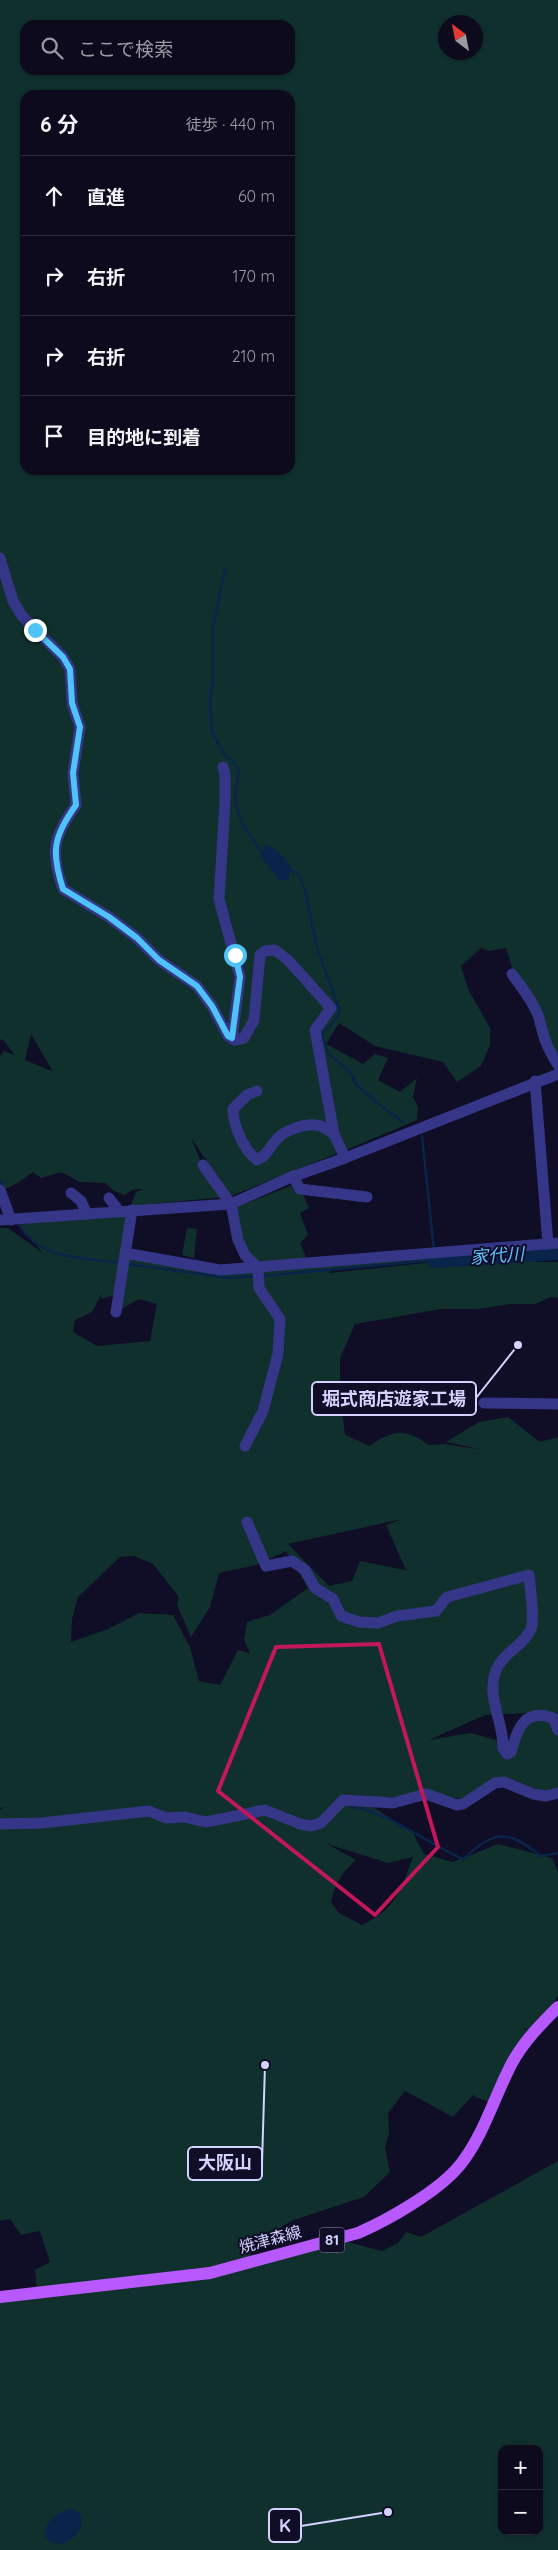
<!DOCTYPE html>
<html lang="ja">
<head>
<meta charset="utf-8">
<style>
	:root { --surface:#0c0a1c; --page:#1a1829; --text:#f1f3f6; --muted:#9a9aa3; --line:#2c2b3b }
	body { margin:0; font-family:Quicksand,"Noto Sans JP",sans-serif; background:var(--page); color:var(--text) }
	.controls { position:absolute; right:15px; bottom:15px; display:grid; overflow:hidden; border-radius:10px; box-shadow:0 1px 4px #0004 }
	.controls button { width:45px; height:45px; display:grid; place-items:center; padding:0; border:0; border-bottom:1px solid var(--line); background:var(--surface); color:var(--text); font:25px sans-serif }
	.compass { position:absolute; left:438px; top:15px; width:45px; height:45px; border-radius:50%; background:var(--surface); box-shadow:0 1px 4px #0004; rotate:328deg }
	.stop { position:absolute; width:15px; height:15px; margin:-11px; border:4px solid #4fc3f7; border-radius:50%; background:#fff }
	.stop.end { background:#4fc3f7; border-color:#fff; box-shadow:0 1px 5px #0008 }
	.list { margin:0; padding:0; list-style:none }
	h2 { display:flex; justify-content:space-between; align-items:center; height:65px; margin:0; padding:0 20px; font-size:21px }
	h2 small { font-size:16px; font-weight:400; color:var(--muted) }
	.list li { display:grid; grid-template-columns:32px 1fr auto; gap:15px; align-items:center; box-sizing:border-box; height:80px; padding:0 20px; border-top:1px solid var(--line) }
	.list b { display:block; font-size:19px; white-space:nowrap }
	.list em { font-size:16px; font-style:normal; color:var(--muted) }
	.icon { flex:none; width:28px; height:28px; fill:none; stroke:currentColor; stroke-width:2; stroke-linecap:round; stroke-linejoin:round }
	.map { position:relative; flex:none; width:558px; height:2550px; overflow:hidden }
	.search { position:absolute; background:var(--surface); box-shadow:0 1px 4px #0004; left:20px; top:20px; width:275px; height:55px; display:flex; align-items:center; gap:12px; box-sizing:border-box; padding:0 18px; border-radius:15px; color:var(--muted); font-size:19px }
	.panel { position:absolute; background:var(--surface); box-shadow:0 1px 4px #0004; left:20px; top:90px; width:275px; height:385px; border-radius:15px }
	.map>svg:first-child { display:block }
	.green { fill:#10302d; fill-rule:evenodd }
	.water { fill:#08244a }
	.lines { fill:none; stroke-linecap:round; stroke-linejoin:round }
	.stream { stroke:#08244a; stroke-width:2.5 }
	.river { stroke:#08244a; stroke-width:16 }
	.minor { stroke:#353688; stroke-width:11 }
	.major { stroke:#b759ff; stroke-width:12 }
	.route { stroke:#4fc3f7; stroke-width:6 }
	.marked { fill:none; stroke:#c2185b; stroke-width:4; stroke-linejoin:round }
	.labels { text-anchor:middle; stroke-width:4; stroke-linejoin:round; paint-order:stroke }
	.shield { fill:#100d26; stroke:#9997be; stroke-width:1 }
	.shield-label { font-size:15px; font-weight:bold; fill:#d4d2ff }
	.street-label { font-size:16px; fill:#d4d2ff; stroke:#100d26 }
	.water-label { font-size:18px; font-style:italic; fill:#60bfff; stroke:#100d26 }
	.leader { fill:none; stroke:#d4d2ff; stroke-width:2 }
	.callout-dot { fill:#d4d2ff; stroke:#100d26; stroke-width:2 }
	.callout { fill:#100d26; stroke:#d4d2ff; stroke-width:2 }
	.callout-label { font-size:18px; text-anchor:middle; font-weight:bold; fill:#d4d2ff }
</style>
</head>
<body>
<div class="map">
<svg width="558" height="2550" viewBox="0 0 558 2550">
	<rect width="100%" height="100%" fill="#100d26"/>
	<g class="green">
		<path d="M0 0H558V1065L545 1044 538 1016 513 971 506 948 488 951 481 948 461 966 468 989 490 1028V1045L481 1066 457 1082 443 1062 375 1046 339 1023 326 1044 363 1064 375 1054 388 1058 378 1080 400 1092 417 1078 413 1097 418 1107 417 1120 344 1151 334 1134 335 1127 338 1124V1122L327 1132 338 1153 231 1196 191 1138 201 1162 224 1197 131 1206 136 1192 144 1189 131 1190 125 1195 114 1191 105 1183 80 1182 61 1172 41 1178 33 1172 18 1183 5 1189 0 1183V1056L4 1051 15 1055 4 1041 0 1039ZM446 22H476V52H446ZM25 25H290V70H25ZM25 95H290V470H25ZM31 1034 52 1070V1071L25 1060Z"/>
		<path d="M298 1183 309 1208 300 1213 308 1235 300 1243 308 1262 558 1245V1259L529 1262H558V1298L551 1297 535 1304H510L477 1309H441L355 1324 340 1358V1392L345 1435 370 1446C391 1430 407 1428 428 1445L444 1444 483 1450 446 1442 479 1422 508 1417 540 1442 558 1437V1791L535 1792 495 1783 470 1800 426 1794 362 1800 413 1833 424 1854 453 1862 498 1844 552 1858 558 1872V1995L550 2009 528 2030 522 2028 531 2033 491 2103 474 2096V2094L453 2117 385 2080 405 2091 388 2113 389 2133 385 2148 390 2172 364 2197 291 2221 250 2247 251 2260 336 2239 382 2251 398 2243 406 2232 421 2237 558 2161V2550H0V2303L37 2289 35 2270 50 2262 40 2231 21 2235 10 2219 0 2221V1810L5 1807 0 1808V1228H8L43 1253 18 1224 128 1215 124 1251 198 1266 257 1268 240 1237 237 1207ZM423 1260 435 1262 329 1273 330 1270 292 1273ZM102 1293 101 1299 118 1294 116 1312 139 1299 157 1304 150 1341 97 1346 73 1332 75 1320 92 1312ZM402 1519 386 1525 406 1570 410 1571 360 1561 352 1581 329 1586 288 1544ZM286 1551 308 1588 270 1615 247 1622 244 1640 250 1653 238 1650 220 1685 199 1681 190 1647 173 1615 139 1613 108 1629 71 1642 72 1619 78 1597 120 1557 134 1556 153 1564 179 1597 177 1605 191 1637 210 1607 219 1573 256 1565ZM548 1712 522 1724 507 1753 503 1742 471 1733 429 1740 485 1715ZM327 1844 388 1863 413 1857C401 1890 396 1909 362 1925L339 1913 331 1902C335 1883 342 1872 356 1860ZM502 2449H539V2531H502Z"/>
		<polygon points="187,1228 197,1229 194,1258 182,1255"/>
	</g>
	<g class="water">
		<polygon points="265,844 277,850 290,865 289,880 279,880 261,857"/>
		<path d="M70 2508 81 2514C85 2528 75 2538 63 2544L51 2543 45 2536C44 2521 58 2513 70 2508Z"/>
	</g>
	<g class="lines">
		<g class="stream">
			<polyline points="225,569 213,628 213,681 210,700 212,731 224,754 232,761 239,771 235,797 237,809 243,825 264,856"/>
			<polyline points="288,869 297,873 305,889 317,948 340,1011 336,1019 321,1035 329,1054 351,1073 355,1083 377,1103 403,1122"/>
			<polyline points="422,1136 434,1250"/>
			<polyline points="0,1179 2,1187"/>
			<path d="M17 1221C38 1261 81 1257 120 1263"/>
			<polyline points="128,1264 229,1278 256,1276"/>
			<polyline points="262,1276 435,1260 435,1255"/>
			<path d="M350 1806C390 1813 426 1843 463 1859 494 1831 508 1828 540 1856L558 1853"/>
		</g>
		<polyline class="river" points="435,1260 558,1252"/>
		<g class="minor">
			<path d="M0 558 13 601 22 616 63 657 70 669 72 703 80 727 73 773 76 805C53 837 50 852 63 889L109 917 137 938 159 960 197 986 212 1006 228 1036 234 1040 244 1038 254 1020 260 955 265 951 275 950 288 960 331 1008 315 1030 334 1134 345 1158"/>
			<polyline points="223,767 225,775 225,803 219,899 240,977 232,1038"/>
			<path d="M512 974C521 987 534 1002 539 1018 544 1039 546 1046 558 1065"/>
			<polyline points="535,1081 548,1244"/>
			<path d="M257 1091 247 1095 233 1109C233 1126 244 1150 257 1160 267 1156 269 1148 276 1140 284 1130 307 1122 320 1126 325 1127 329 1131 334 1134"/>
			<polyline points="203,1165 231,1204 238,1240 245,1255 258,1268 259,1288 280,1319 278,1354 263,1411 245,1446"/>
			<polyline points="293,1176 300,1189 367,1197"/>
			<polyline points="0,1190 11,1220"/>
			<polyline points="71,1193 81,1201 87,1214"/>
			<polyline points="109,1198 119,1211"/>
			<polyline points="0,1220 231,1204 289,1178 345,1158 558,1074"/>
			<polyline points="125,1253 220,1270 558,1243"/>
			<polyline points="116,1312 132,1210"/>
			<polyline points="484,1403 558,1404"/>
			<path d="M247 1522 266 1566 292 1561 305 1570 315 1588 333 1599 341 1616 359 1622 378 1623 397 1616 436 1611 447 1597 529 1575C530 1588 535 1618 531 1629 523 1647 501 1653 495 1673 487 1699 504 1723 503 1748L507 1754 511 1752C517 1728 525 1708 553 1718L558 1730"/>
			<polyline points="0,1824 42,1823 149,1811 166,1818 184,1817 206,1822 265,1810 300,1824 311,1826 321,1823 343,1800 393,1803 426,1794 457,1805 463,1804 495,1783 504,1782 533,1794 546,1796 558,1793"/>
		</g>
		<path class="major" d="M0 2297 210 2273 358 2233C388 2220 439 2191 460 2165 484 2135 494 2097 512 2063 524 2041 541 2024 558 2007"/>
	</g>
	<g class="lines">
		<path class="route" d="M35 630 63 657 70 669 72 703 80 727 73 773 76 805C53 837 51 852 63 889L109 917 137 938 159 960 197 986 212 1006 228 1036 232 1038 240 977 235 955"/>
	</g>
	<path class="marked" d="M379 1644 438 1847 375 1915 218 1791 276 1647Z"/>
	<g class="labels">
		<rect class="shield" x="319.5" y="2227.5" width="25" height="25" rx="4"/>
		<g class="shield-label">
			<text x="332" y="2245">81</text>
		</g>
		<g class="street-label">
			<text transform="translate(270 2239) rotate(-15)" y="6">焼津森線</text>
		</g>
		<g class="water-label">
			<text transform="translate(497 1256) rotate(-4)" y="6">家代川</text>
		</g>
	</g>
	<path class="leader" d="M518 1345L476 1398M265 2065L262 2163M388 2512L301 2526"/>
	<g class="callout-dot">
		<circle cx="518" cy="1345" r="5"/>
		<circle cx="265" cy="2065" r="5"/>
		<circle cx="388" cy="2512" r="5"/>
	</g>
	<g class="callout">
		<rect x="312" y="1382" width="164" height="33" rx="5"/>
		<rect x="188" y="2147" width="74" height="33" rx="5"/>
		<rect x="269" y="2509" width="32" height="33" rx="5"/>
	</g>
	<g class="callout-label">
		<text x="394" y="1405">堀式商店遊家工場</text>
		<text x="225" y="2169">大阪山</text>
		<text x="285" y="2532">K</text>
	</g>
</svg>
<div class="controls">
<button>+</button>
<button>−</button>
</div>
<svg class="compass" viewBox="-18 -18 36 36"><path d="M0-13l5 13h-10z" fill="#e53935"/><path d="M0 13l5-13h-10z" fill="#9a9aa3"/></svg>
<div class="stop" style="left:235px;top:955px"></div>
<div class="stop end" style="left:35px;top:630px"></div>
<div class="search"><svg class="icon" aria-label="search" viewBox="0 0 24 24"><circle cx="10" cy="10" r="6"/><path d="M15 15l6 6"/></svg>ここで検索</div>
<section class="panel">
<h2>6 分<small>徒歩 · 440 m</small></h2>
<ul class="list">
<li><svg class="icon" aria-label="ahead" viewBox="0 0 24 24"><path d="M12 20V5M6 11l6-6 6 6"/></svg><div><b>直進</b></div><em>60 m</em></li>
<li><svg class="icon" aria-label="right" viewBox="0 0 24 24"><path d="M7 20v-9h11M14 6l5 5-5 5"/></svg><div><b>右折</b></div><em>170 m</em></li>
<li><svg class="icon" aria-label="right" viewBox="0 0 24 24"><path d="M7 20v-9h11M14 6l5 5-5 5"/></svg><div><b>右折</b></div><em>210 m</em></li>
<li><svg class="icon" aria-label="arrive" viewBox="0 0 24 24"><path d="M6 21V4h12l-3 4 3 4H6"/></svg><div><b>目的地に到着</b></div></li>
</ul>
</section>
</div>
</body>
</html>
